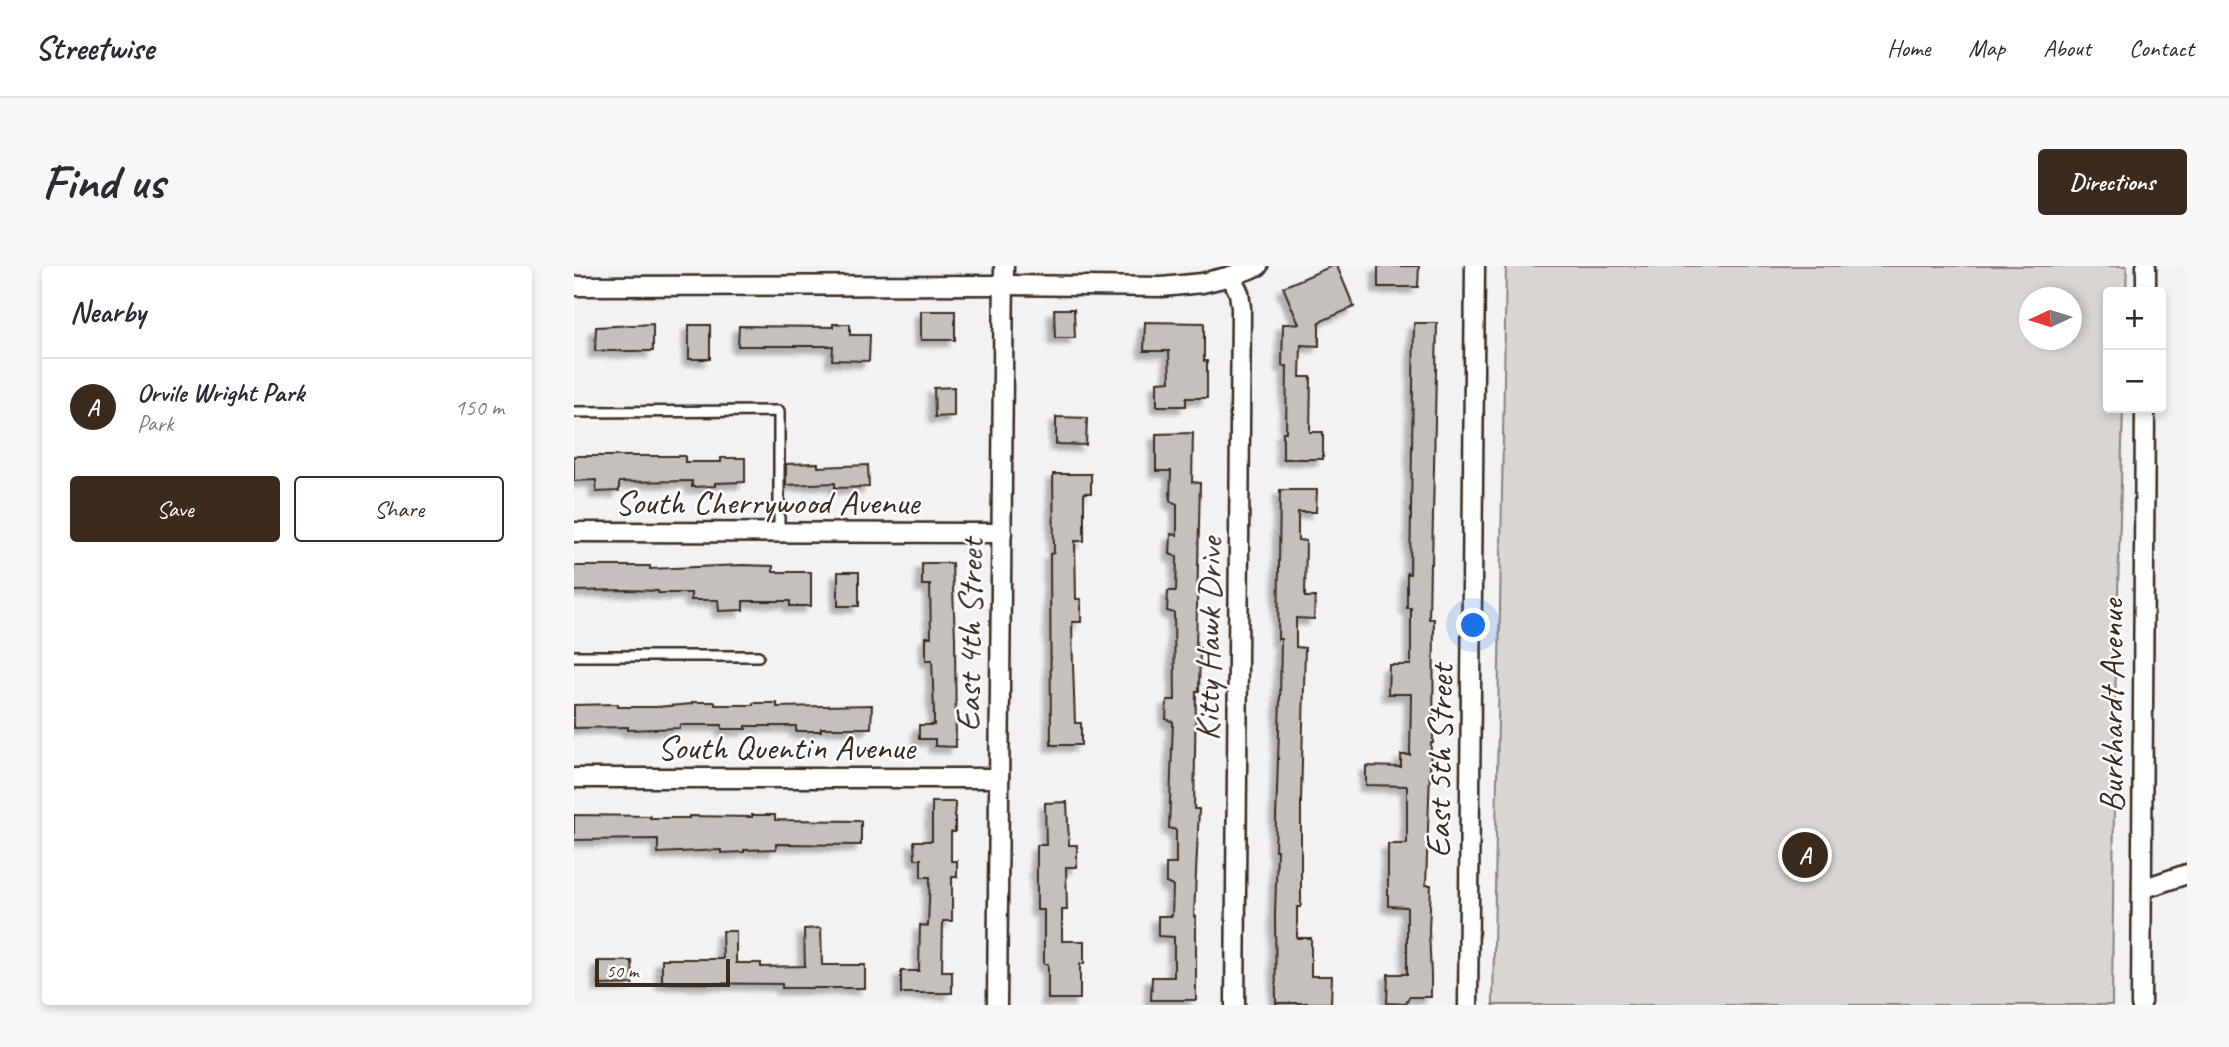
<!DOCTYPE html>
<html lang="en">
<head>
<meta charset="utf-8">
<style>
	:root { --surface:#fff; --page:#f7f7f7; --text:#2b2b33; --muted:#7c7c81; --line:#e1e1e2; --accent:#3b2a1e }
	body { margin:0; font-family:Caveat,sans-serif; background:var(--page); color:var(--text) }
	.controls { position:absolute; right:21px; top:21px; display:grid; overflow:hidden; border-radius:7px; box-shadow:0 4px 10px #0003 }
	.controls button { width:63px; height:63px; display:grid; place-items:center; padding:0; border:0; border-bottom:2px solid var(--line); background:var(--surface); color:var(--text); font:35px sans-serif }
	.compass { position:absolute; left:1445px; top:21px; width:63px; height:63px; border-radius:50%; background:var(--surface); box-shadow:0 4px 10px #0003; rotate:266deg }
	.scale { position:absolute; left:21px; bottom:18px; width:135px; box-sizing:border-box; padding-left:7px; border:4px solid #3b2a1e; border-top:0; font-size:19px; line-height:24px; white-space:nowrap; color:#3b2a1e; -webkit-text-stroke:5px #fff; paint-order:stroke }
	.you { position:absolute; left:900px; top:360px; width:24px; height:24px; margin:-18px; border:5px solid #fff; border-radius:50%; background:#1a73e8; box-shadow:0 0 0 10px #1a73e833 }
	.badge { display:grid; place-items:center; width:46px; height:46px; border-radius:50%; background:var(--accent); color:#fff; font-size:23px; font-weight:700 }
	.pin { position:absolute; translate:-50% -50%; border:4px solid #fff; box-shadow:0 2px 7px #0006 }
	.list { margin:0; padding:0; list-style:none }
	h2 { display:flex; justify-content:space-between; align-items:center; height:91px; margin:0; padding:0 28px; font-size:30px }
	h2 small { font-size:23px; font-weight:400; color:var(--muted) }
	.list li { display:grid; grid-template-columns:46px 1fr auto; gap:21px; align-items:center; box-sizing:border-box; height:98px; padding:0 28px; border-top:2px solid var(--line) }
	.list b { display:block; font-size:26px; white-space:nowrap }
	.list p { margin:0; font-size:23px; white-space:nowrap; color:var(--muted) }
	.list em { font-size:23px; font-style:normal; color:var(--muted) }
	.actions { display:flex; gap:14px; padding:21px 28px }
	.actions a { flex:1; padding:16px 0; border:2px solid var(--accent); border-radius:7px; text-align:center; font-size:24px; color:var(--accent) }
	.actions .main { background:var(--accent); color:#fff }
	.map { position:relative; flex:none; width:1613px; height:739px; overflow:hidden; border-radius:7px }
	header { display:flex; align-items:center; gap:42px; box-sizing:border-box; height:98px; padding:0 35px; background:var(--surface); border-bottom:2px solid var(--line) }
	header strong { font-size:33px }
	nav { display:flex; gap:38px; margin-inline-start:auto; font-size:24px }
	.intro { display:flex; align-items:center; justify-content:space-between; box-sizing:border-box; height:168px; padding:0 42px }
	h1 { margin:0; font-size:49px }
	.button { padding:18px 32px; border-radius:7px; background:var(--accent); color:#fff; font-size:24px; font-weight:700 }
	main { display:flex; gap:42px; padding:0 42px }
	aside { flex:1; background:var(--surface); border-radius:7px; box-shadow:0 4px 10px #0003 }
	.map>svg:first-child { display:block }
	.green { fill:#d8d5d2; stroke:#8a8078; stroke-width:2; fill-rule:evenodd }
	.building { fill:#c6c0bd; stroke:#3b2a1e; stroke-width:2; filter:url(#shadow) }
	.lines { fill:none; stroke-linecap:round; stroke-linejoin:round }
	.service-casing { stroke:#3b2a1e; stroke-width:14 }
	.minor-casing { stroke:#3b2a1e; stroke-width:23 }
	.service { stroke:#fff; stroke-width:9 }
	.minor { stroke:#fff; stroke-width:18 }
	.labels { text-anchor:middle; stroke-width:5; stroke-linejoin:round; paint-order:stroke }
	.street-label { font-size:35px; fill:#3b2a1e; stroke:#fff }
</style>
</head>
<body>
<header>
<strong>Streetwise</strong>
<nav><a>Home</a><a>Map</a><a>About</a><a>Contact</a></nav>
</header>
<div class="intro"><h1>Find us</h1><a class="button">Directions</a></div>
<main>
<aside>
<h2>Nearby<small></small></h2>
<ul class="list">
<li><span class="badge">A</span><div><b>Orvile Wright Park</b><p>Park</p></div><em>150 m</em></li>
</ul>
<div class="actions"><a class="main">Save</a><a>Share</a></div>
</aside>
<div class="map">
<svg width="1613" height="739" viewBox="0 0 1613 739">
	<defs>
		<filter id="shadow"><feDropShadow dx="-6" dy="6" stdDeviation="2" flood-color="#0004"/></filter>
	</defs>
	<rect width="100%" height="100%" fill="#f3f2f2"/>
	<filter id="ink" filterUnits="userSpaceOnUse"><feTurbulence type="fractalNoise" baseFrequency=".0143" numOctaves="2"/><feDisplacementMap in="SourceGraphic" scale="14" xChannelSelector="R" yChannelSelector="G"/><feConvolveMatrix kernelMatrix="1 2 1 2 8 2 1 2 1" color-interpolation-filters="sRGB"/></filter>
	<g filter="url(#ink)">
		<path class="green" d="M932 0H1553L1552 26H1534V142H1549L1541 438 1538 739H919ZM1456 32H1498V74H1456Z"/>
		<g class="building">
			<polygon points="758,0 763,0 780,41 745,56 745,80 727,79 726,111 737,111 736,166 749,166 749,193 709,193 709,166 712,166 713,100 708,100 709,58 725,58 709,21"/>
			<polygon points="804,0 845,0 844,21 804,21"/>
			<polygon points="480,43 500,43 501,72 481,72"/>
			<rect x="347" y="45" width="34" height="29"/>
			<polygon points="571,56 630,57 630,95 633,95 633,132 612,132 612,140 583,140 583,116 596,115 595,85 570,85"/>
			<polygon points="840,57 863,57 858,298 856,298 855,353 860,353 859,477 857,477 852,619 857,619 855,664 857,709 857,731 835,731 832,738 813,737 814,708 833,708 833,641 814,640 814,578 833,578 833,520 792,519 792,500 827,501 827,489 836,489 837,428 814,428 815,399 837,399 837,342 833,342 833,307 836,308"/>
			<polygon points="79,58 79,85 21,85 22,61"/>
			<polygon points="259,58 276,58 276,69 296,69 295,95 258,94 259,80 164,80 165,60 259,61"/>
			<rect x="115" y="59" width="21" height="34"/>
			<polygon points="380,121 380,150 361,151 360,122"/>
			<polygon points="482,151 513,152 512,179 482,178"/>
			<polygon points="619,167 618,216 626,217 622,382 626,382 625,425 622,425 621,488 620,543 625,543 620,650 622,650 622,734 577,734 578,711 600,711 600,671 584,670 584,650 598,650 599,620 592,617 592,598 602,598 602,564 595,562 599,456 592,453 593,434 601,434 600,347 593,345 594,325 602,325 603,291 596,288 597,268 603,269 603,238 596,235 597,205 582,205 582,168"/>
			<polygon points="0,190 111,190 111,196 147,196 147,192 171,192 171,216 141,217 141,220 118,221 118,215 45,216 45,225 22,226 22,214 0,215"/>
			<polygon points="244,197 244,201 294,199 295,221 261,222 261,217 212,219 212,198"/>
			<polygon points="479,208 517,208 517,227 510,227 510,275 501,275 502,333 507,333 507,356 498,356 499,399 501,457 507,457 507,479 477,479 476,288 480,287"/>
			<polygon points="706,224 743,224 742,246 724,246 724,274 732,275 731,331 741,331 740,353 722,352 722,381 731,382 727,535 727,641 723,641 723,672 737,672 737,710 758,710 757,737 702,737 701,650 703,584 701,584 706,434 707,373 704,373"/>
			<polygon points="348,297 378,297 381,372 382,481 361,480 361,473 345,473 345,459 360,459 360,446 358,394 352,394 352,371 357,371 356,319 348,319"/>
			<polygon points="168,299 199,300 199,306 237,306 237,340 216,340 216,335 169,335 169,344 145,345 144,334 117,334 117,327 84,327 84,325 52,324 0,325 0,300 76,300 76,303"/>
			<rect x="264" y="306" width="21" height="34"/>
			<polygon points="118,436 141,436 141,439 179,439 179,437 203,437 203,441 298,439 297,462 247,462 247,465 222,465 222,460 172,460 172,463 148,463 148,459 106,459 106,462 54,464 54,461 0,462 0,439 44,438 44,441 82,441 118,438"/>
			<polygon points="358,536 381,536 381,566 377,566 377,595 383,595 383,611 378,611 378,655 369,655 368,705 378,705 378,727 327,727 327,705 345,705 346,659 354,660 356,611 347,611 347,593 341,593 340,575 358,575"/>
			<polygon points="493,536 495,579 503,579 503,601 492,601 493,644 488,644 488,675 510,675 510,698 506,698 506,733 474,733 474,698 470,698 470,644 463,644 463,579 472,579 471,537"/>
			<polygon points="0,549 76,550 76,552 115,552 115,550 178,551 178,549 201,549 201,554 287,555 287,579 202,578 202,583 170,584 170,586 147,587 147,584 84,587 84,573 0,574"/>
			<polygon points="247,662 248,699 291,699 291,722 208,722 208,718 88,717 88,693 149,693 148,665 162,665 162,697 187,697 187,701 231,700 230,663"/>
			<polygon points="24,695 58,695 59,718 25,719"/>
		</g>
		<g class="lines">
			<g class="service-casing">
				<g id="service">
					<polyline points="0,146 205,145 205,267"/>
					<polyline points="0,390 184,390"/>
				</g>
			</g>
			<g class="minor-casing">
				<g id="minor">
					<polyline points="657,10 665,27 667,42 661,739"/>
					<polyline points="0,20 429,19 588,21 628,17 657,10 684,0"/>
					<polyline points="1572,26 1572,0"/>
					<polyline points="0,266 428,267"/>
					<polyline points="0,512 425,512"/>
					<polyline points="1568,623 1613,608"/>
					<polyline points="423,739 430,0"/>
					<polyline points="894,739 901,0"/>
					<polyline points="1567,739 1571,142"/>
				</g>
			</g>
			<use href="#service" class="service"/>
			<use href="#minor" class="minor"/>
		</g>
	</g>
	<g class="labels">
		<g class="street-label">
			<text x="193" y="248">South Cherrywood Avenue</text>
			<text transform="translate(395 369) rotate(-89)" y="12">East 4th Street</text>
			<text transform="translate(634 373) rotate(-89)" y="12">Kitty Hawk Drive</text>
			<text transform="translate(1537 440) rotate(-90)" y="12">Burkhardt Avenue</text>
			<text x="212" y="493">South Quentin Avenue</text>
			<text transform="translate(865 495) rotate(-89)" y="12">East 5th Street</text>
		</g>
	</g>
</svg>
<div class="controls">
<button>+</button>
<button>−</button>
</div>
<svg class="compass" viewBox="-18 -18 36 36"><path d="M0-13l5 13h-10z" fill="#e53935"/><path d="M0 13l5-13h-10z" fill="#7c7c81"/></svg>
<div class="scale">50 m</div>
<div class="you"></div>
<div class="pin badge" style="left:1231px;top:589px">A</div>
</div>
</main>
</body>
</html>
